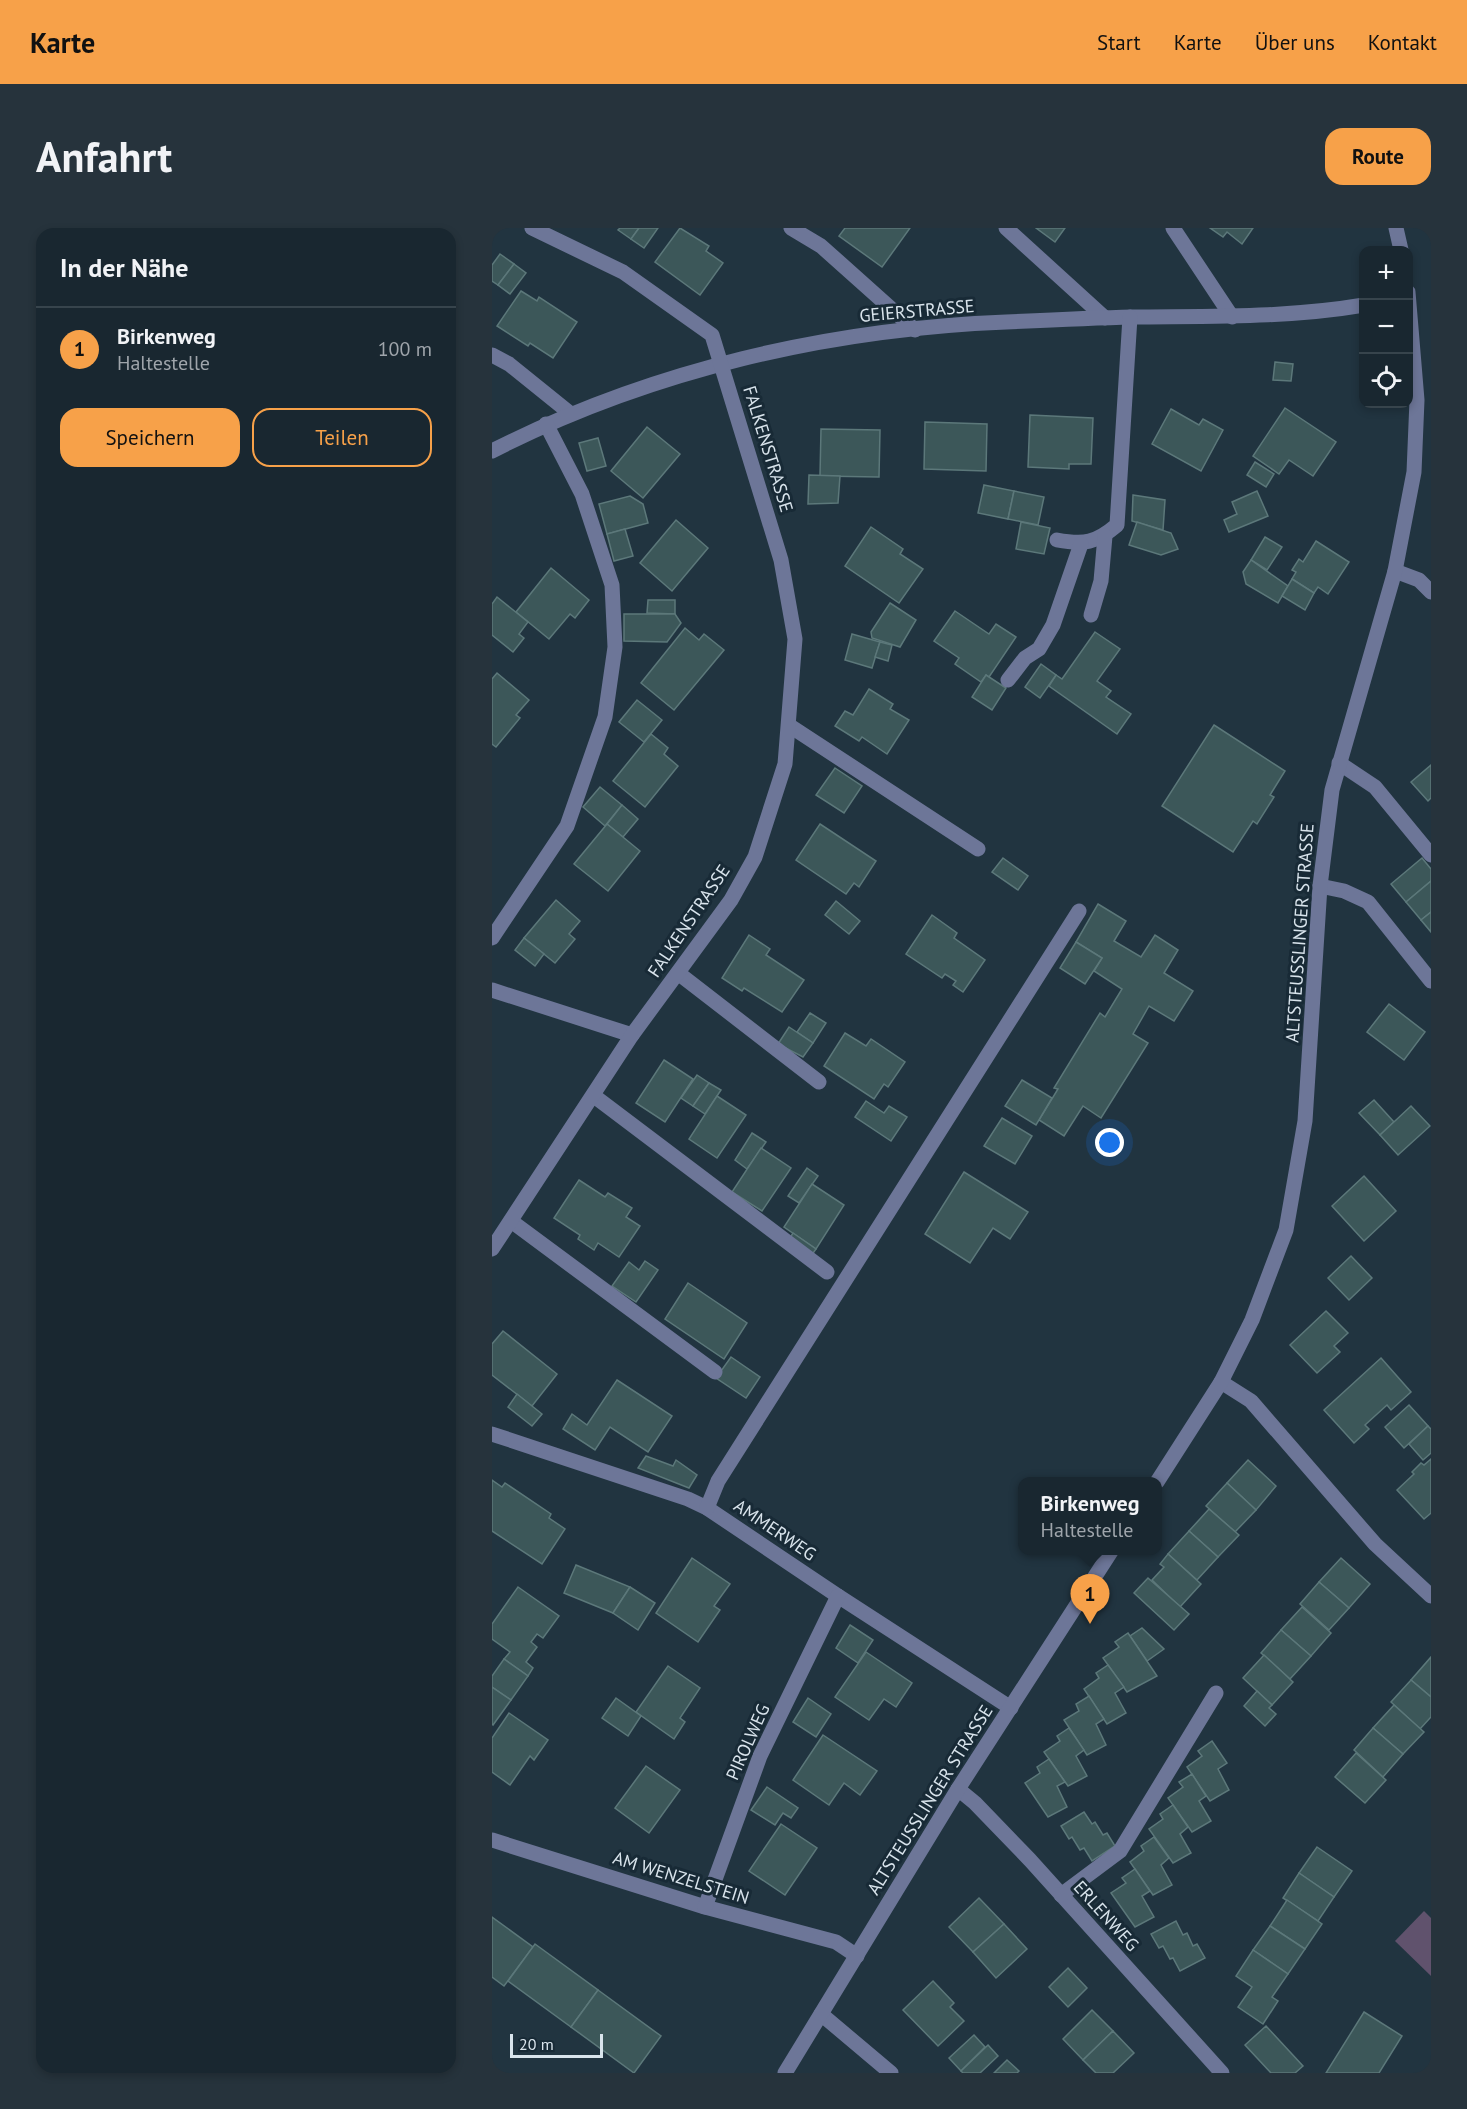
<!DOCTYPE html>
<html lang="de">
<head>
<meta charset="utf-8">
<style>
	:root { --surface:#192730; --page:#26333c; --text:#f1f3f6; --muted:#9fa5ab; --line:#37444c; --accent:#f7a149 }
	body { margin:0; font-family:"PT Sans",sans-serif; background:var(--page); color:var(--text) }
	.controls { position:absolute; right:18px; top:18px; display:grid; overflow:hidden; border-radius:12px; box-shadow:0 3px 9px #0003 }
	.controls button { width:54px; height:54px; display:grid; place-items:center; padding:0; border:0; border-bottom:2px solid var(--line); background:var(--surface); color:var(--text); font:30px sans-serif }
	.scale { position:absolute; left:18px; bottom:15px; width:93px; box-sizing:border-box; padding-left:6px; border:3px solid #d9e4ec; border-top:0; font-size:16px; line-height:21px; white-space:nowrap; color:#d9e4ec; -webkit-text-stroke:4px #182a36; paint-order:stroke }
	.you { position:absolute; left:618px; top:915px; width:21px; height:21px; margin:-15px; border:4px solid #fff; border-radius:50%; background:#1a73e8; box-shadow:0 0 0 9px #1a73e833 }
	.badge { display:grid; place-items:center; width:39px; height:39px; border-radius:50%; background:var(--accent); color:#111; font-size:20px; font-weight:700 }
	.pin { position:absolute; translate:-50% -50px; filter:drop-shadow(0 2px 3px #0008) }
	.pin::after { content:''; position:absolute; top:32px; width:21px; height:18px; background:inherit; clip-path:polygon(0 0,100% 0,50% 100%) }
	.popup { position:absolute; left:526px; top:1249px; width:144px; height:78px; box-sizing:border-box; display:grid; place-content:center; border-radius:12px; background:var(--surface); filter:drop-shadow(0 2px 4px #0005); font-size:20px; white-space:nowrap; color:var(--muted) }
	.popup b { font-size:22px; color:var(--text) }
	.popup::after { content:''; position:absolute; left:50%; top:100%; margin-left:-12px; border:12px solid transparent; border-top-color:var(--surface) }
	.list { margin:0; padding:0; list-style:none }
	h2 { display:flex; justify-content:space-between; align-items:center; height:78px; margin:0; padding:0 24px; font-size:26px }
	h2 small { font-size:20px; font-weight:400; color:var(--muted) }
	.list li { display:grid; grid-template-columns:39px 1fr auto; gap:18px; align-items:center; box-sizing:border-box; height:84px; padding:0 24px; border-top:2px solid var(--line) }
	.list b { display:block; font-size:22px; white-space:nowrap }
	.list p { margin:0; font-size:20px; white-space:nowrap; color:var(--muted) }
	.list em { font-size:20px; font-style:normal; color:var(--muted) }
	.actions { display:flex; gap:12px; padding:18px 24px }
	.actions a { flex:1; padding:14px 0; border:2px solid var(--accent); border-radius:18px; text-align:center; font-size:21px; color:var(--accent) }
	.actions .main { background:var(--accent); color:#111 }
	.icon { flex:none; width:33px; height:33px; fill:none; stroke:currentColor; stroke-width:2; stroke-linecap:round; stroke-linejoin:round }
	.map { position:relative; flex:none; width:939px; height:1845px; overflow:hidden; border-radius:18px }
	header { display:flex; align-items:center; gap:36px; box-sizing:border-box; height:84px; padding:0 30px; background:var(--accent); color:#111 }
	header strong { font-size:28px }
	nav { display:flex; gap:33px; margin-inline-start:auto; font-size:21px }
	.intro { display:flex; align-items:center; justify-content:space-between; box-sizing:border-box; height:144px; padding:0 36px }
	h1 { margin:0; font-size:42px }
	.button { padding:15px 27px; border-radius:18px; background:var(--accent); color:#111; font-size:21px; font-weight:700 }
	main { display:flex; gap:36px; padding:0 36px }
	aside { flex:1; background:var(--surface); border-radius:18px; box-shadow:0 3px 9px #0003 }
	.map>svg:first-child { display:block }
	.green { fill:#60526d }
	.building { fill:#3c5759; stroke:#5c787a; stroke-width:1.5 }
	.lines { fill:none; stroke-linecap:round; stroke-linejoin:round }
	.minor { stroke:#6d7698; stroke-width:15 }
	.labels { text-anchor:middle; stroke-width:6; stroke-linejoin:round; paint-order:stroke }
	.street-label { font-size:18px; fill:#d9e4ec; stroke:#182a36 }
</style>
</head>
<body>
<header>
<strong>Karte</strong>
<nav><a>Start</a><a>Karte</a><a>Über uns</a><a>Kontakt</a></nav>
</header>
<div class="intro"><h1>Anfahrt</h1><a class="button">Route</a></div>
<main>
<aside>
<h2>In der Nähe<small></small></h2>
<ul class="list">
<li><span class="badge">1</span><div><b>Birkenweg</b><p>Haltestelle</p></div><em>100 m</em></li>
</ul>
<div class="actions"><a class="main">Speichern</a><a>Teilen</a></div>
</aside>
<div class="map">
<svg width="939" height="1845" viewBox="0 0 939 1845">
	<rect width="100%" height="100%" fill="#213440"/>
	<polygon class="green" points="932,1683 939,1690 939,1748 903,1713"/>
	<g class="building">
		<polygon points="128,0 147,0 139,11 126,2"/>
		<polygon points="147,0 166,0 152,20 139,11"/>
		<polygon points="188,0 217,18 214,23 231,35 208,67 163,34"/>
		<polygon points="353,0 418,0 390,39 347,8"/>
		<polygon points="544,0 573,0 563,14"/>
		<polygon points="718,0 761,0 750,16 735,4 731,9"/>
		<polygon points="8,26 22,36 6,57 0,53 0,37"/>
		<polygon points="22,36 34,45 18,66 6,57"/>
		<polygon points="29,63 45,73 47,69 85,94 61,130 38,115 36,118 5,98"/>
		<polygon points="783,134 801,136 799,153 781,152"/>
		<polygon points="793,180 844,214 821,248 797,232 787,246 761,228"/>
		<polygon points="679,181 707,197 711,191 731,202 709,243 660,216"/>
		<polygon points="538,187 601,190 599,236 577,236 577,241 536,239"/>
		<polygon points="433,194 495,196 494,243 432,241"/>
		<polygon points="155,199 188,226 151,270 119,243"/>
		<polygon points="329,201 388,202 387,249 328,248"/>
		<polygon points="106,210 114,238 95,243 87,215"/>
		<polygon points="763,234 782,246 774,259 755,247"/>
		<polygon points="317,247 348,248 346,275 316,276"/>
		<polygon points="492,257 522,263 516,291 486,285"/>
		<polygon points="522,263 552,269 546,297 516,291"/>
		<polygon points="765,263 776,288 737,304 732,292 745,286 740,274"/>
		<polygon points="641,267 673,272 671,302 640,293"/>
		<polygon points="138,268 151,276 156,295 115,306 107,276"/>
		<polygon points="184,292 216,320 180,363 148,335"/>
		<polygon points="529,294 558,300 552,326 524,321"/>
		<polygon points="645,294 679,305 686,321 669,327 637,317"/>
		<polygon points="379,299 411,321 408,326 431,341 407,375 353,338"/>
		<polygon points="133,301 141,328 122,333 115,306"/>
		<polygon points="773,309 790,319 775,342 759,332"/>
		<polygon points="824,313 857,334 836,366 826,359 822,365 800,351 804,344 800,342 807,331 811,334"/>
		<polygon points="759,332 796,358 786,375 754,356 751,344"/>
		<polygon points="59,340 97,372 83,390 78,386 57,411 24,384"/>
		<polygon points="800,351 822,365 813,382 790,368"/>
		<polygon points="5,369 36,394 27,406 32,410 21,424 0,407 0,376"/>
		<polygon points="156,372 183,372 183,386 155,385"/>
		<polygon points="398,375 424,392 408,419 380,410 379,404"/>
		<polygon points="463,383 497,406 504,396 524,409 497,449 494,447 489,454 463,436 467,430 442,413"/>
		<polygon points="132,386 183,386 189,395 175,414 132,413"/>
		<polygon points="193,400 207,412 212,406 232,422 182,482 149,455"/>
		<polygon points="603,404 628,421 605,453 619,463 614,469 639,486 625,506 557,458 564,447 570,451"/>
		<polygon points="360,406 388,414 380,440 353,432"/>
		<polygon points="388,414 400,417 396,433 383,429"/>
		<polygon points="549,436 564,447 548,470 533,459"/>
		<polygon points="5,445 37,472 24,487 28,490 4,519 0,516 0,451"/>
		<polygon points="494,447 514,460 500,482 480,469"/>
		<polygon points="377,461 401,476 398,481 417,492 395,526 370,509 367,513 343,498 353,483 361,487"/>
		<polygon points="145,472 170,492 152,514 127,494"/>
		<polygon points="722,497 793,543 778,567 782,569 765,596 761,593 741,624 670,578"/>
		<polygon points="159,506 176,520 172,526 186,538 153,579 121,553"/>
		<polygon points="939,537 939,570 936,573 919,554"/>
		<polygon points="343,540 370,558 352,585 324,567"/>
		<polygon points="108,559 130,577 113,598 91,579"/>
		<polygon points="130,577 146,591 131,609 115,596"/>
		<polygon points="115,596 148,623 116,663 82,636"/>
		<polygon points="328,596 384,633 367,659 362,655 354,666 304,632"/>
		<polygon points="511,630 536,648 526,662 500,644"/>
		<polygon points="930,630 939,641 939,653 914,674 899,656"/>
		<polygon points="939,653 939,684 929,692 914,674"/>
		<polygon points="64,672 88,693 77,706 83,711 63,735 32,710"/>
		<polygon points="344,673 368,693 357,706 333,687"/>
		<polygon points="606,676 634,693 622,713 649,729 663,707 686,722 672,745 701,763 682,793 657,778 641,806 656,815 609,890 591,878 572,908 547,892 566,861 562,860 608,785 613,789 630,761 602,743 610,730 584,714"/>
		<polygon points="939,684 939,704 929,692"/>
		<polygon points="440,687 465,705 462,710 493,732 471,764 461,757 464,753 453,746 450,750 414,726"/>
		<polygon points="257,707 278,721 274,727 312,752 290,784 252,760 250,763 230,750"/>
		<polygon points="32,710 52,726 43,738 23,722"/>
		<polygon points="584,714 610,730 593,756 568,740"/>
		<polygon points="897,776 933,804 912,832 875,804"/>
		<polygon points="318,785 334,795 321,815 305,804"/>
		<polygon points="297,799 321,815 311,829 286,816"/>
		<polygon points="353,805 374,818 379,811 413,834 396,859 392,856 382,871 332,838"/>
		<polygon points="172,832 201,851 173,894 144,875"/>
		<polygon points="205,847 217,855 201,878 189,870"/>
		<polygon points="530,852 560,870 544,897 513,878"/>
		<polygon points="217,855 229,862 213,886 201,878"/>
		<polygon points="225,868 254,887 225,930 197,911"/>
		<polygon points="882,872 902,894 888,907 867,885"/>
		<polygon points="374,873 392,885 397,878 415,889 399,913 363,889"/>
		<polygon points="919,878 938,898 906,927 888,907"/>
		<polygon points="510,890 540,908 523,936 492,918"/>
		<polygon points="260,905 274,914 255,941 243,932"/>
		<polygon points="269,920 299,940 270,983 240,964"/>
		<polygon points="315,940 326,948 307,975 296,968"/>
		<polygon points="472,944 536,984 518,1011 501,1000 478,1035 433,1006"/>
		<polygon points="872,948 904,983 872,1013 840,978"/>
		<polygon points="87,952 113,969 116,965 140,980 134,989 148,998 127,1029 106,1015 102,1022 86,1011 88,1007 62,990"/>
		<polygon points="320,956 352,977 324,1021 292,999"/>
		<polygon points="301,1005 324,1021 315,1034 292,1019"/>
		<polygon points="859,1028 880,1050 857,1072 836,1050"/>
		<polygon points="153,1033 166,1042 144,1074 120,1058 137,1034 147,1042"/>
		<polygon points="196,1055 255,1095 232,1131 173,1091"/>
		<polygon points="834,1083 856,1105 842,1118 848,1124 825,1145 798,1117"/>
		<polygon points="11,1103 65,1146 40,1178 0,1147 0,1116"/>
		<polygon points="239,1129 268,1149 254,1170 224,1150"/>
		<polygon points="889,1130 919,1164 899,1182 895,1177 873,1197 877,1201 862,1215 832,1182"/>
		<polygon points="125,1152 180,1188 156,1224 118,1199 103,1222 71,1201 80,1186 95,1197"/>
		<polygon points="25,1166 50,1186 40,1198 16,1179"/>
		<polygon points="917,1177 936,1198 912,1220 893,1199"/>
		<polygon points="936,1198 939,1201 939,1225 931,1232 917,1216"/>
		<polygon points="154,1228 181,1238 184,1232 205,1247 197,1260 146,1240"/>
		<polygon points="939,1231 939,1285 932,1291 905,1262 922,1246 920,1244 929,1235 932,1237"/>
		<polygon points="756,1232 784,1258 764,1282 735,1255"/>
		<polygon points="0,1252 10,1259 13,1255 59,1286 57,1290 73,1301 50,1336 0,1303"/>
		<polygon points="735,1255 764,1282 743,1304 714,1278"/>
		<polygon points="717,1281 747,1307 726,1329 697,1303"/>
		<polygon points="697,1303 726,1329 705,1352 676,1326"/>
		<polygon points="676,1326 709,1356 688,1379 660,1352 672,1339 668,1336"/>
		<polygon points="200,1330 238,1356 222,1378 228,1382 206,1414 164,1385"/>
		<polygon points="849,1330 878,1356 857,1380 827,1354"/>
		<polygon points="84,1337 138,1359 121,1385 72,1365"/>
		<polygon points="656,1350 697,1386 682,1402 642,1365"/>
		<polygon points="827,1354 857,1380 837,1402 808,1376"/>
		<polygon points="26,1359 67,1388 51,1410 45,1406 39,1414 45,1419 34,1434 41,1440 36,1448 12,1431 18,1424 0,1411 0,1396"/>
		<polygon points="138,1359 163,1375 146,1402 121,1385"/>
		<polygon points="810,1379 839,1405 819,1428 789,1402"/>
		<polygon points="358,1397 381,1412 366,1435 344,1420"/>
		<polygon points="650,1400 672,1421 655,1433 638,1408"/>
		<polygon points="789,1402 819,1428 798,1451 769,1425"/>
		<polygon points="636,1405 665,1448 635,1464 611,1430 627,1419 623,1414"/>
		<polygon points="374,1424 420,1455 404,1479 392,1471 377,1492 343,1469"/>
		<polygon points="772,1427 801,1454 780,1477 751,1450"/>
		<polygon points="939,1429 939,1469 919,1452"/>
		<polygon points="12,1431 36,1448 19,1472 0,1459 0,1448"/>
		<polygon points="616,1437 632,1459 623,1465 634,1485 615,1496 592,1461 607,1450 604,1445"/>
		<polygon points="176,1438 208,1460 188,1490 193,1494 182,1511 144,1484"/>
		<polygon points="919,1452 939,1469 939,1489 928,1501 899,1474"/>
		<polygon points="0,1459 19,1472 1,1497 0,1496"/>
		<polygon points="765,1463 780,1477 777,1480 784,1486 773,1498 752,1478"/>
		<polygon points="597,1468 612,1491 604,1496 614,1517 595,1527 572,1492 587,1483 584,1476"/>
		<polygon points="124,1470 149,1488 136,1508 110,1490"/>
		<polygon points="316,1470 339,1486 324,1509 301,1494"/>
		<polygon points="902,1477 932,1504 911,1526 881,1500"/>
		<polygon points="17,1485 56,1512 42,1532 38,1528 18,1557 0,1544 0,1510"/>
		<polygon points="577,1500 592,1522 584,1528 595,1548 576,1558 552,1524 568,1513 565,1508"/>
		<polygon points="881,1500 911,1526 891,1549 862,1522"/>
		<polygon points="331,1507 385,1543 368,1567 352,1555 337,1577 301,1552"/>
		<polygon points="720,1513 735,1535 726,1541 737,1562 718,1573 695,1539 710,1528 706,1523"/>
		<polygon points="864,1525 894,1552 873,1575 843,1549"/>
		<polygon points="557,1531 573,1554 565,1558 575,1579 556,1589 533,1555 548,1545 545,1539"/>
		<polygon points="154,1538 188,1562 157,1605 123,1580"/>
		<polygon points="700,1546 714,1568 707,1573 719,1593 700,1604 676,1570 691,1559 687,1554"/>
		<polygon points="275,1559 306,1580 299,1590 291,1585 283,1597 259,1582"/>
		<polygon points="681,1577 696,1599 688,1606 699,1625 681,1635 657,1601 671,1591 668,1586"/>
		<polygon points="592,1584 600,1596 603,1594 611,1607 615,1605 623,1618 600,1633 592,1620 588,1622 580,1609 577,1611 569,1598"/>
		<polygon points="289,1596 325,1620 293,1667 257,1643"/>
		<polygon points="662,1609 677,1630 669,1637 680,1657 661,1667 638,1634 652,1623 649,1618"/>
		<polygon points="825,1619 860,1643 842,1669 807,1645"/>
		<polygon points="643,1641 658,1663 650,1668 662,1689 643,1699 619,1665 634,1655 630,1650"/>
		<polygon points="807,1645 842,1669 826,1693 791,1670"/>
		<polygon points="487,1670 512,1696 481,1724 457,1699"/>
		<polygon points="795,1672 830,1696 813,1721 778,1698"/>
		<polygon points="0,1689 41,1719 12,1758 0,1749"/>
		<polygon points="684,1693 691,1707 695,1705 701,1718 705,1716 713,1730 688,1743 681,1730 678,1731 671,1718 667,1720 659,1706"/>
		<polygon points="512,1696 535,1721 504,1750 481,1724"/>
		<polygon points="778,1698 813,1721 796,1746 761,1722"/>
		<polygon points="43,1716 106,1762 79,1799 16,1753"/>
		<polygon points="761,1722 796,1746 780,1769 786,1773 771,1796 746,1779 760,1759 744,1748"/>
		<polygon points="576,1740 595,1760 576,1779 557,1759"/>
		<polygon points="441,1753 462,1775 458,1779 472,1793 446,1818 411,1782"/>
		<polygon points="106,1762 169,1808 142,1845 79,1799"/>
		<polygon points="600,1782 621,1803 591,1832 571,1811"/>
		<polygon points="872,1784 910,1808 887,1845 834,1845"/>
		<polygon points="774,1798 811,1838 803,1845 779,1845 753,1817"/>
		<polygon points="621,1803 642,1825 621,1845 604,1845 591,1832"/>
		<polygon points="482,1807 493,1819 469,1843 457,1830"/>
		<polygon points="496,1817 506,1828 488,1845 471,1845 469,1843"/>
		<polygon points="515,1832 527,1843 525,1845 502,1845"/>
	</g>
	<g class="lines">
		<g class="minor">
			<polyline points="299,0 329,18 423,102"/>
			<polyline points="514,0 613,90"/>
			<polyline points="681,0 740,89"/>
			<polyline points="904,0 909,22"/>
			<polyline points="0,127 17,136 79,186"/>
			<path d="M0 223C159 142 337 101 514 94 556 92 599 90 641 89 717 88 796 90 872 77"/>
			<path d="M565 312C592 317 604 315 625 297L638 89"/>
			<polyline points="903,343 927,352 939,364"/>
			<polyline points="599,387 609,353 613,308"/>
			<polyline points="516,452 533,430 547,421 561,397 589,316"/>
			<polyline points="298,498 486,621"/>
			<polyline points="847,535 883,559 939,627"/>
			<polyline points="828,658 852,663 876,674 939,753"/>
			<polyline points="0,710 75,598 113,489 123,419 120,357 90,266 54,196"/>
			<polyline points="186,745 327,854"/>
			<polyline points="0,762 140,807"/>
			<polyline points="102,868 335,1044"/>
			<polyline points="19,993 223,1144"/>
			<polyline points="0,1021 140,807 239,672 263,629 293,536 303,411 289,332 220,107 131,44 40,0"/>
			<polyline points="729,1154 759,1173 883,1316 939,1368"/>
			<polyline points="0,1206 196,1271 215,1280 346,1368 519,1480"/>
			<polyline points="665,1254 729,1154 760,1092 794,1002 813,893 828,658 840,562 903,343 922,244 925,172 916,64"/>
			<polyline points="215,1280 226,1253 587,683"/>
			<polyline points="466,1561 483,1575 538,1632 730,1845"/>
			<polyline points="0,1612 213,1679 344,1714 365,1728"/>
			<polyline points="569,1667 628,1623 724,1465"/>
			<polyline points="213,1679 268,1528 346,1368"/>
			<polyline points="329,1786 399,1845"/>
			<polyline points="293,1845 466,1561 620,1322"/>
		</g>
	</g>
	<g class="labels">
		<g class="street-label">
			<text transform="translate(425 83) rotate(-5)" y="6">GEIERSTRASSE</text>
			<text transform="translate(276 221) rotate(73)" y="6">FALKENSTRASSE</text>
			<text transform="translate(197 693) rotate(-56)" y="6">FALKENSTRASSE</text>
			<text transform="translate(808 705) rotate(-86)" y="6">ALTSTEUSSLINGER STRASSE</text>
			<text transform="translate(283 1302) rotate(34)" y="6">AMMERWEG</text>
			<text transform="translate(256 1514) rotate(-66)" y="6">PIROLWEG</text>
			<text transform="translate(438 1572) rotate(-58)" y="6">ALTSTEUSSLINGER STRASSE</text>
			<text transform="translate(189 1650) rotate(17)" y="6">AM WENZELSTEIN</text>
			<text transform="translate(614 1688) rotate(48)" y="6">ERLENWEG</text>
		</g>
	</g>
</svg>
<div class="controls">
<button>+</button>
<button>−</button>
<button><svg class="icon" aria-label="locate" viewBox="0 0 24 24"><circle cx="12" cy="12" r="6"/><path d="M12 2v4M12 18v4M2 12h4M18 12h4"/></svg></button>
</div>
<div class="scale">20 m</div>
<div class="you"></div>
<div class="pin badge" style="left:598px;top:1396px">1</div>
<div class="popup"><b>Birkenweg</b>Haltestelle</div>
</div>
</main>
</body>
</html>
